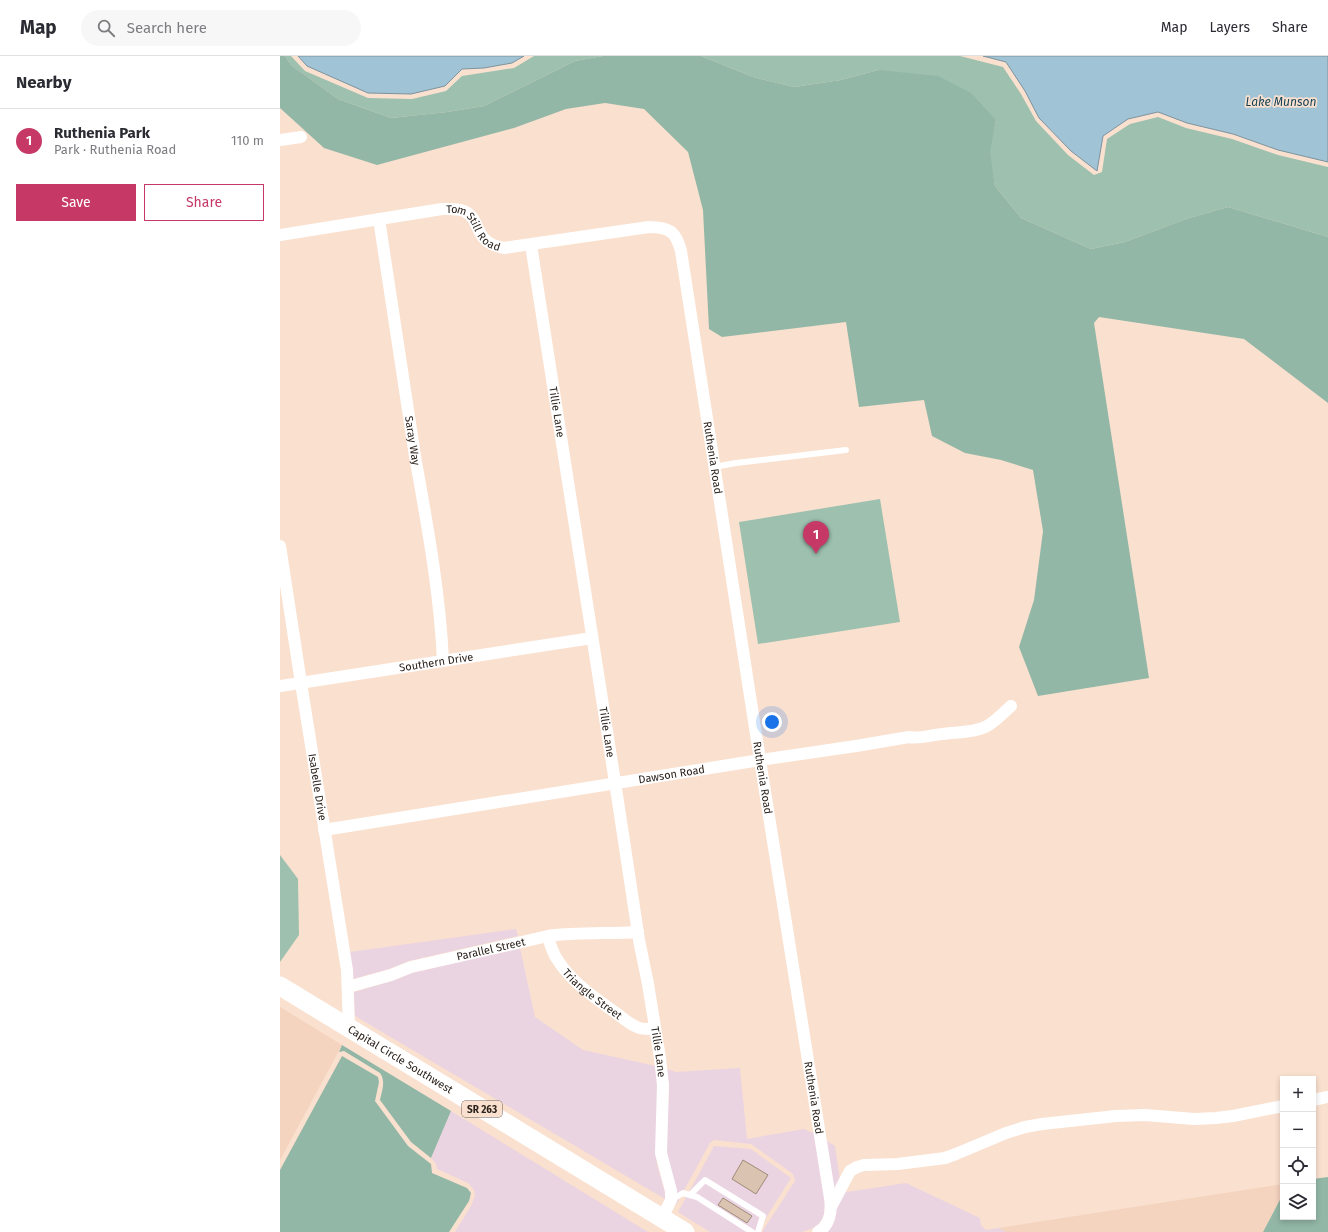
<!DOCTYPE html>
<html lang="en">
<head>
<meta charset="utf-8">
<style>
	:root { --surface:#fff; --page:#f7f7f7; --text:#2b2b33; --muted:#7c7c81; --line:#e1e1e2; --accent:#c63967 }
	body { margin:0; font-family:"Fira Sans",sans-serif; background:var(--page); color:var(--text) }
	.controls { position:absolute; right:12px; bottom:12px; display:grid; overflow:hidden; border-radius:0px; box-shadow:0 2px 6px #0003 }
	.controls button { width:36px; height:36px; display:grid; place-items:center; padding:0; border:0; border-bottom:1px solid var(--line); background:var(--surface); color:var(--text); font:20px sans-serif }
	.you { position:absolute; left:492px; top:666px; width:14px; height:14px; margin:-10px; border:3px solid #fff; border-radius:50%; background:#1a73e8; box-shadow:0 0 0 6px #1a73e833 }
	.badge { display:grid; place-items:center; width:26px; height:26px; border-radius:50%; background:var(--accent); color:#fff; font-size:13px; font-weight:700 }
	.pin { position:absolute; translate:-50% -33px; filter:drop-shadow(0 1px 2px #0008) }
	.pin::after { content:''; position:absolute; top:21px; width:14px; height:12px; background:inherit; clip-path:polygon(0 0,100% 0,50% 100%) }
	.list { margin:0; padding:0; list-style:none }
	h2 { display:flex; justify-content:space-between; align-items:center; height:52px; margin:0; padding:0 16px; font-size:17px }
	h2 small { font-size:13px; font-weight:400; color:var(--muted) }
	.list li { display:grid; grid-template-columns:26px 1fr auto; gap:12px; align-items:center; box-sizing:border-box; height:64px; padding:0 16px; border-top:1px solid var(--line) }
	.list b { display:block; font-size:15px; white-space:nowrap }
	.list p { margin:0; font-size:13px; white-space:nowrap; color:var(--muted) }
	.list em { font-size:13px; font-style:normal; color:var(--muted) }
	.actions { display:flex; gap:8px; padding:12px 16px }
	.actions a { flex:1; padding:9px 0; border:1px solid var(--accent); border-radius:0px; text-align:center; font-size:14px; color:var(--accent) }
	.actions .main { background:var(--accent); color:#fff }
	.icon { flex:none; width:22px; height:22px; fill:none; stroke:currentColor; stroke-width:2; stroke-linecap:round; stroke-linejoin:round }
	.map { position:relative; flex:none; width:1048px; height:1176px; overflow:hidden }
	header { display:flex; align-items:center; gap:24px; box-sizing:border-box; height:56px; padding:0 20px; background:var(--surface); border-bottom:1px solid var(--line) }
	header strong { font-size:19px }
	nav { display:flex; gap:22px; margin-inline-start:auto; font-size:14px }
	.search { width:280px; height:36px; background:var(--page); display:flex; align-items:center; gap:10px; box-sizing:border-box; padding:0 14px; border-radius:22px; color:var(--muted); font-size:15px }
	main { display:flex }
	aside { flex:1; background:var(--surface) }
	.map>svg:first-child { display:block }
	.commercial { fill:#ebd4e1 }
	.built { fill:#f4d3bf }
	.green { fill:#9dc0af }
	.forest { fill:#92b7a6 }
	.water { fill:#a0c3d6; stroke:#7d939e }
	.building { fill:#dac4b1; stroke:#9f8b79 }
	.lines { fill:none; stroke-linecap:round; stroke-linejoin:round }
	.lane { stroke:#fff; stroke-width:6 }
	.street { stroke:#fff; stroke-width:12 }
	.primary { stroke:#fff; stroke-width:19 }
	.labels { text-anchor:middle; stroke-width:3.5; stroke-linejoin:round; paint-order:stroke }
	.shield { fill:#fae0cf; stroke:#695b52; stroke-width:1 }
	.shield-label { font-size:10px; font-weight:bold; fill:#2b221c }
	.street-label { font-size:11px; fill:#2b221c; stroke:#fae0cf }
	.water-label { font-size:12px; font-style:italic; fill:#103f54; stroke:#fae0cf }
</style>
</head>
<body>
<header>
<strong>Map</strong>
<div class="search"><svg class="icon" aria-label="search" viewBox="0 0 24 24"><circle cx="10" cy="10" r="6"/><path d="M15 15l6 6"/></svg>Search here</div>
<nav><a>Map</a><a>Layers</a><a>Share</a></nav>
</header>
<main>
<aside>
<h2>Nearby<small></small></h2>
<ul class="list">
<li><span class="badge">1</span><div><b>Ruthenia Park</b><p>Park · Ruthenia Road</p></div><em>110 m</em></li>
</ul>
<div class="actions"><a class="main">Save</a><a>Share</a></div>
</aside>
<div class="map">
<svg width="1048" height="1176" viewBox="0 0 1048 1176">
	<rect width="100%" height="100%" fill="#fae0cf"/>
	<g class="commercial">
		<polygon points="236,873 238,880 129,905 109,913 73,923 70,896"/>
		<polygon points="240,892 255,961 303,994 376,1010 378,1029 376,1097 377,1108 385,1136 385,1143 75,960 74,936 112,925 132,917"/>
		<polygon points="460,1012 467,1083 524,1073 535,1078 545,1143 544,1158 542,1164 538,1169 533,1172 522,1176 482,1176 515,1125 513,1118 471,1088 434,1084 430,1087 396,1149 395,1149 386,1096 389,1030 387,1013 396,1016"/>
		<polygon points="171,1055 368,1176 175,1176 192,1148 195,1139 194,1134 188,1127 157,1113 156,1108 151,1102"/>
		<polygon points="547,1085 555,1090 561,1131 567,1136 626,1127 700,1162 701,1169 706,1174 719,1172 726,1176 547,1176"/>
		<polygon points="434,1090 471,1093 511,1122 477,1176 430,1176 398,1156"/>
	</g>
	<g class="built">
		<polygon points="0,951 62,989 0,1104"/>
		<polygon points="1003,1128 1003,1138 983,1176 726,1176 719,1172"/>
	</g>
	<g class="green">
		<polygon points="5,0 11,0 25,15 88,42 132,43 166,35 182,20 234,12 254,0 323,0 295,5 204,50 167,56 111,62 58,43 11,9"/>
		<polygon points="421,0 680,0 723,11 741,38 756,65 788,99 814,119 822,116 827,83 850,68 878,61 906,72 952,83 998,99 1048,111 1048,181 948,151 906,163 845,186 811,193 741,162 715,130 709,96 716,64 598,14 561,24 514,31 473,21"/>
		<polygon points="600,443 620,566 478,588 459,466"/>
		<polygon points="0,799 18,823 19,879 0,906"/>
	</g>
	<g class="forest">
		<polygon points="0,0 5,0 11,9 58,43 111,62 167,56 204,50 295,5 323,0 421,0 473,21 514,31 561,24 598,14 658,20 691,37 716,64 710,96 715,130 741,162 811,193 845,186 906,163 948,151 1048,181 1048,347 964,283 819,261 814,267 869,622 758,640 739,591 754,544 763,475 753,414 721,404 685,397 652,380 644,344 579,351 566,266 442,281 429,273 423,154 408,96 364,53 325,47 286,53 234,72 97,109 44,92 0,52"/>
		<path d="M62 989 171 1055 151 1102 131 1086 100 1044C102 1035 106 1025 100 1017L64 995 59 996Z"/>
		<polygon points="62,1000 98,1021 99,1026 95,1045 128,1090 151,1108 152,1117 187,1132 191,1137 189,1145 169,1176 0,1176 0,1114"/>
		<polygon points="1048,1121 1048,1176 983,1176 1003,1138 1003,1161 1033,1161 1033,1123"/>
	</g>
	<g class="water">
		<polygon points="18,0 244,0 232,7 204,12 182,13 165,30 131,38 88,37 27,10"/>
		<polygon points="703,0 1048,0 1048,106 998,94 953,78 907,67 878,56 848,63 823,80 817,115 791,95 759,62 745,35 726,6"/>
	</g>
	<g class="building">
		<polygon points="463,1104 488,1119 476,1138 452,1123"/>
		<polygon points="443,1142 472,1160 467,1167 438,1149"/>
	</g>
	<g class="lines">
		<g class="lane">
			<polyline points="434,411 456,407 566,394"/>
			<polyline points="410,1139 425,1124 483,1160 478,1176"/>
			<polyline points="391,1144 403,1137 417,1141 472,1176"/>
		</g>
		<g class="street">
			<polyline points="0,84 21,81"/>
			<path id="s1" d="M99 163C111 242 123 322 135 400 147 468 160 536 163 605"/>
			<path id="s2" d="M0 179 162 153C170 153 177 152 184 155 203 164 192 187 224 192L369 171C390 171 396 176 401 195L480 704 550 1142C552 1155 550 1169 538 1176"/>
			<path id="s3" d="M251 189 337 739 359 884 368 928 380 1002 383 1029 381 1097 391 1135V1144L382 1162"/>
			<path id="s4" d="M0 490 21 627 67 914 69 972"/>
			<path id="s5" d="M0 630 312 582"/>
			<path id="s6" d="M44 774 480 704 576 690 629 681C640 683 650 679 662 678 676 676 692 677 705 671 714 667 723 657 731 650"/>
			<path id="s7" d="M268 880C270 888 272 896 277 903 291 926 315 942 336 957 343 962 349 968 357 971 363 974 369 973 375 973"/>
			<path id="s8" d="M68 931 111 919 131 911 268 880C298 876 328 878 358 876"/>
			<polyline points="1033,1044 1048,1041"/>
			<polyline points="551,1151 570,1115 577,1111 584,1109 618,1108 665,1102 676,1098 726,1077 745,1071 762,1068 836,1060 865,1059 914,1063 936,1062 953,1060 1003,1050"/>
		</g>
		<path class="primary" id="s9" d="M0 930 405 1176"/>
	</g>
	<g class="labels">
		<rect class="shield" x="182" y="1045" width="40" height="16" rx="3"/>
		<g class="shield-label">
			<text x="202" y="1057">SR 263</text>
		</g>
		<g class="street-label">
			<text dy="4" stroke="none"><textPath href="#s2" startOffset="204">Tom Still Road</textPath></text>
			<text dy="4" stroke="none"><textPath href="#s3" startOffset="169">Tillie Lane</textPath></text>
			<text dy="4" stroke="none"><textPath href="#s1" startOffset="224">Saray Way</textPath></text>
			<text dy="4" stroke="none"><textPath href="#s2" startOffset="644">Ruthenia Road</textPath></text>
			<text dy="4" stroke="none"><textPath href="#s5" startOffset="158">Southern Drive</textPath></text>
			<text dy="4" stroke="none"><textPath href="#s3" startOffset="493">Tillie Lane</textPath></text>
			<text dy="4" stroke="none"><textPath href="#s6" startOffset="352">Dawson Road</textPath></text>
			<text dy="4" stroke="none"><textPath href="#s2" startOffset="968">Ruthenia Road</textPath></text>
			<text dy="4" stroke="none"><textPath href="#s4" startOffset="244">Isabelle Drive</textPath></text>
			<text dy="4" stroke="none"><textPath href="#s8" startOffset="148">Parallel Street</textPath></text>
			<text dy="4" stroke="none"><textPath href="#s7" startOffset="75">Triangle Street</textPath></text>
			<text dy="4" stroke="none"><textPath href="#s3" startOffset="817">Tillie Lane</textPath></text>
			<text dy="4" stroke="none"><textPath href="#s9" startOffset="141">Capital Circle Southwest</textPath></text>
			<text dy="4" stroke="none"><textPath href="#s2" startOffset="1292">Ruthenia Road</textPath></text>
		</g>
		<g class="water-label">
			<text x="1001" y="50">Lake Munson</text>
		</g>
	</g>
</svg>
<div class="controls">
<button>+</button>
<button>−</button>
<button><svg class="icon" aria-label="locate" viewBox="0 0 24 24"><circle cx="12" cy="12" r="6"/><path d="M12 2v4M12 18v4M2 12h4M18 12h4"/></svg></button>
<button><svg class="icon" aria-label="layers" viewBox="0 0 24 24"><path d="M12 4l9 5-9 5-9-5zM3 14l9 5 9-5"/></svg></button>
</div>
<div class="you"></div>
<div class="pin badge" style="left:536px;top:498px">1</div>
</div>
</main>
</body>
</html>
